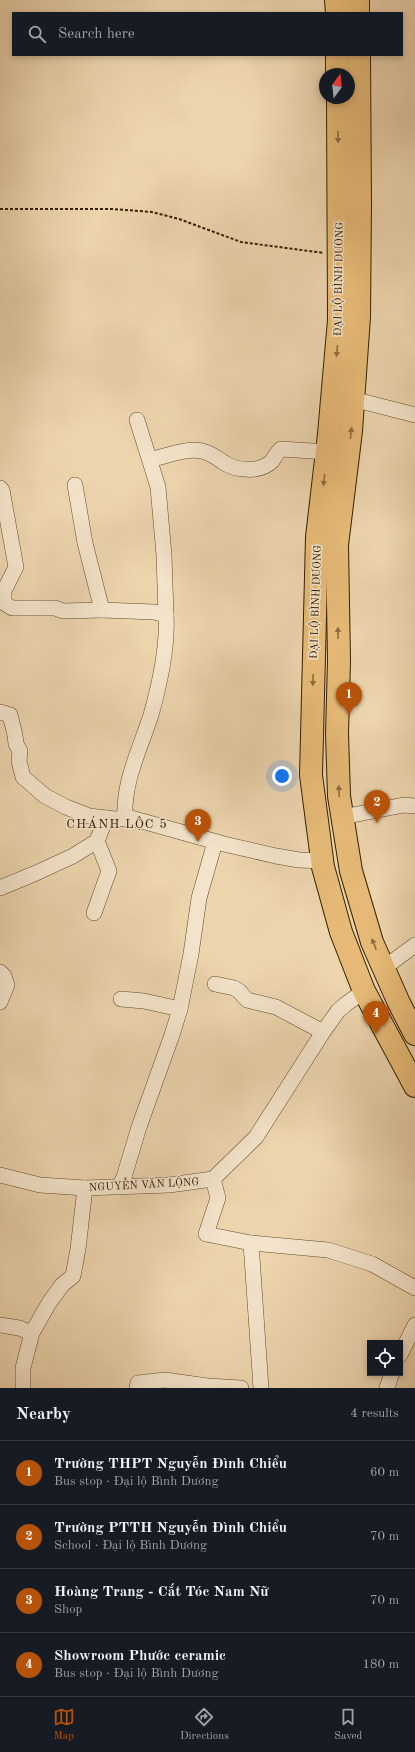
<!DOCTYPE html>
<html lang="en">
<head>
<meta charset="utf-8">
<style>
	:root { --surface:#171b24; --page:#242831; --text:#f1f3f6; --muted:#9ea1a6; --line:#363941; --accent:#b45309 }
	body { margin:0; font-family:"Old Standard TT",serif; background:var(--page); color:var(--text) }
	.controls { position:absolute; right:12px; bottom:12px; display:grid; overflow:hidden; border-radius:0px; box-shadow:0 2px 6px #0003 }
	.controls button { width:36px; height:36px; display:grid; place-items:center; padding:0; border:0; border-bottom:1px solid var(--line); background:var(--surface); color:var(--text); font:20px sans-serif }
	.compass { position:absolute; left:319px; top:68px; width:36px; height:36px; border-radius:50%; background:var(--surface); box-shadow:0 2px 6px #0003; rotate:15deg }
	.you { position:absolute; left:282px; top:776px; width:14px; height:14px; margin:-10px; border:3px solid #fff; border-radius:50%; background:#1a73e8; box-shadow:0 0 0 6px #1a73e833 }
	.badge { display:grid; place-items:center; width:26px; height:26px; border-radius:50%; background:var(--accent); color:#fff; font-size:13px; font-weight:700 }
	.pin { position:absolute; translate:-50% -33px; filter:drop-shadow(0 1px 2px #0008) }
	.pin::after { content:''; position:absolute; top:21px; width:14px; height:12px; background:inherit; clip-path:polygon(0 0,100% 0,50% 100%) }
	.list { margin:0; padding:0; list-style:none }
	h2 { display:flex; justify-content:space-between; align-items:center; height:52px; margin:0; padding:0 16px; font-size:17px }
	h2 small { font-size:13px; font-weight:400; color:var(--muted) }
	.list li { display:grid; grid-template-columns:26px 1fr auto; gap:12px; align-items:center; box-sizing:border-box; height:64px; padding:0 16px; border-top:1px solid var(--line) }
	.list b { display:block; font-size:15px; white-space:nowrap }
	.list p { margin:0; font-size:13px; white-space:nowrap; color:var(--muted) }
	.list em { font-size:13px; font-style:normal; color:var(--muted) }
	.icon { flex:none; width:22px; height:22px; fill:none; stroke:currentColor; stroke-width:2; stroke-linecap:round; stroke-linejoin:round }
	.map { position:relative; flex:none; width:415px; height:1388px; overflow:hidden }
	.search { position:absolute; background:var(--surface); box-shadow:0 2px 6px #0003; left:12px; right:12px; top:12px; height:44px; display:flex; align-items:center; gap:10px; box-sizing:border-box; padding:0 14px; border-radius:0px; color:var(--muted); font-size:15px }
	.sheet { height:308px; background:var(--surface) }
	nav { display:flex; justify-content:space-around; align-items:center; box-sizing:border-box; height:56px; border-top:1px solid var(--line); background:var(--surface); font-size:11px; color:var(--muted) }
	nav a { display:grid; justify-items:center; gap:2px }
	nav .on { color:var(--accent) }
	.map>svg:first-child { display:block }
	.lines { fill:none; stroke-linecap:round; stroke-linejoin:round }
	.minor-casing { stroke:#634c2b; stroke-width:16 }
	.highway-casing { stroke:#351e00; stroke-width:24 }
	.path { stroke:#351e00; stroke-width:2; stroke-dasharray:3 2; stroke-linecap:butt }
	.minor { stroke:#f3e3ca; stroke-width:15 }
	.highway { stroke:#e6ba76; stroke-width:22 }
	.oneway { fill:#8e6c3b }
	.labels { text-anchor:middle; stroke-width:3; stroke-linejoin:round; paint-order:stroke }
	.street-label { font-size:11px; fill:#351e00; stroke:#f3e3ca }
	.quarter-label { font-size:13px; letter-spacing:1px; fill:#351e00; stroke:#f3e3ca }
</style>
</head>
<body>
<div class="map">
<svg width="415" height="1388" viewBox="0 0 415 1388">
	<rect width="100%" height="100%" fill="#ecd4ad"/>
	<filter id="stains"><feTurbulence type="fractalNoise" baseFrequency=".005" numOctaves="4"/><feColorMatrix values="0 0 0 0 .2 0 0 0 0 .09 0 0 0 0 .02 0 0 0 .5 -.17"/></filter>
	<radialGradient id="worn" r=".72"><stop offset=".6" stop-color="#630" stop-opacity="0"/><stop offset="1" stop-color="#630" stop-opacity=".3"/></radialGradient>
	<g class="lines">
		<g class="minor-casing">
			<g id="minor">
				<polyline points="353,399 415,415"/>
				<polyline points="137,420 158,487 164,555 166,615"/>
				<path d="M150 460C166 456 185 448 202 451 211 453 215 457 223 462 236 471 260 473 272 461 275 457 277 452 281 449L327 452"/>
				<path d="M75 485 85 543 102 610 154 612 166 615C168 648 160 683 151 715 140 749 123 782 125 818"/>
				<polyline points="0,488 2,490 16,567 4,591 4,603 12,608 55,608 63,611 102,610"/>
				<polyline points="0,712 10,715 15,735 16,744 20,751 19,761 23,777 45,796 66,807 89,816 115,819 131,818 224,844 276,856 299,860 323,861"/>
				<polyline points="342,817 404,805 415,806"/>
				<polyline points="0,888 36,873 73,856 97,841 106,818"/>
				<polyline points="94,913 109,871 97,841"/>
				<polyline points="384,968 415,945"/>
				<polyline points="0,972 4,976 7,985 0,1002"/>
				<polyline points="215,984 234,988 239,991 247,1000 276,1007 323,1032"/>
				<polyline points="121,999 144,1001 180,1009"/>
				<polyline points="0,1175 40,1185 85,1188 169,1185 213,1179 256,1137 323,1032 338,1011 346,1004 364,991"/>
				<polyline points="213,1179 218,1198 206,1234 251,1243 328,1250 372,1264 415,1288"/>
				<polyline points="119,1187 124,1177 139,1127 172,1035 180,1009 191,954 199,898 215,842"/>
				<polyline points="251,1243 261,1388"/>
				<polyline points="0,1325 19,1328 32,1333"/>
				<polyline points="400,1355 415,1325"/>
				<polyline points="23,1388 23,1368 32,1333 49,1303 62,1285 73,1276 78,1249 85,1188"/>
				<polyline points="137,1388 138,1383 165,1380 207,1386 241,1388"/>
				<polyline points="387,1388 392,1373"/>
			</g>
		</g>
		<g class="highway-casing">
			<g id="highway">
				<polyline points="336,0 337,13"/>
				<polyline points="358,0 358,13"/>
				<polyline points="337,55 337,74"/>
				<polyline points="359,55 360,204 359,317 351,431 337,545 339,661 337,734 339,796 351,871 372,942 399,1003 415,1034"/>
				<polyline points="338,98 339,320 329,434 317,537 311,775 323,867 341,932 364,991 415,1086"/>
			</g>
		</g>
		<polyline class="path" points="0,209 112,209 152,212 179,219 241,242 324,253"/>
		<use href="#minor" class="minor"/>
		<use href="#highway" class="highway"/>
	</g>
	<defs><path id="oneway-solid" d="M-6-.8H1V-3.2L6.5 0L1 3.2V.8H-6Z"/></defs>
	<g class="oneway">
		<use href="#oneway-solid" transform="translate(338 137) rotate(89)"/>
		<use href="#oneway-solid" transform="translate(337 351) rotate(95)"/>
		<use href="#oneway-solid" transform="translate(351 433) rotate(-84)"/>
		<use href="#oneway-solid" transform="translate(324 480) rotate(97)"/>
		<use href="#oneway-solid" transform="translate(338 633) rotate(-91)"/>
		<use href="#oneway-solid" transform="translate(313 680) rotate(91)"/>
		<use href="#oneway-solid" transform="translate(339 791) rotate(-93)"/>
		<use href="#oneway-solid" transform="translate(374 944) rotate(-111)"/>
	</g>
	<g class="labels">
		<g class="street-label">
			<text transform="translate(338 279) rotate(-89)" y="4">ĐẠI LỘ BÌNH DƯƠNG</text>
			<text transform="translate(315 602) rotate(-88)" y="4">ĐẠI LỘ BÌNH DƯƠNG</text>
			<text transform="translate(144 1184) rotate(-3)" y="4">NGUYỄN VĂN LỘNG</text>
		</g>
		<g class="quarter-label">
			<text x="117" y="828">CHÁNH LỘC 5</text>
		</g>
	</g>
	<rect width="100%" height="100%" filter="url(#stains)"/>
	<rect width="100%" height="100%" fill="url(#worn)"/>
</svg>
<div class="controls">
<button><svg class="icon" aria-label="locate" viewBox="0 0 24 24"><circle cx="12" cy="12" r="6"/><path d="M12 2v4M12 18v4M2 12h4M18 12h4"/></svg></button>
</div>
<svg class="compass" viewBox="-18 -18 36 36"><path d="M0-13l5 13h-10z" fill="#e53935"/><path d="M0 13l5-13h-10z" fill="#9ea1a6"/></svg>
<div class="you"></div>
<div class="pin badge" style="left:349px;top:715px">1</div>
<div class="pin badge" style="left:377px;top:823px">2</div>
<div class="pin badge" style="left:198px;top:842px">3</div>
<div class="pin badge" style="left:376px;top:1034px">4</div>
<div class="search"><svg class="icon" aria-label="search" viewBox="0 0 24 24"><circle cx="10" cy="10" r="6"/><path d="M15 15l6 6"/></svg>Search here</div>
</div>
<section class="sheet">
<h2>Nearby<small>4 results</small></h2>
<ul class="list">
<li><span class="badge">1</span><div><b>Trường THPT Nguyễn Đình Chiểu</b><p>Bus stop · Đại lộ Bình Dương</p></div><em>60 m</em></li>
<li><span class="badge">2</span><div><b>Trường PTTH Nguyễn Đình Chiểu</b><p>School · Đại lộ Bình Dương</p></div><em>70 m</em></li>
<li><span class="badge">3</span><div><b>Hoàng Trang - Cắt Tóc Nam Nữ</b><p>Shop</p></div><em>70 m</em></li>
<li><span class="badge">4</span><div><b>Showroom Phước ceramic</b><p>Bus stop · Đại lộ Bình Dương</p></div><em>180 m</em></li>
</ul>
</section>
<nav>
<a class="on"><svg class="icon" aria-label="map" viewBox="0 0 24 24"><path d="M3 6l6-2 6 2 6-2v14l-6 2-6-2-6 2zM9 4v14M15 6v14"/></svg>Map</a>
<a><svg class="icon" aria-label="directions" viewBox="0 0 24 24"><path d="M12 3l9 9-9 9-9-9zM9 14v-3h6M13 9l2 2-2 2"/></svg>Directions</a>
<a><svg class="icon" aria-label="saved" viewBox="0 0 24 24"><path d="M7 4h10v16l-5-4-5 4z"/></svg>Saved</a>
</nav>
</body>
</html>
